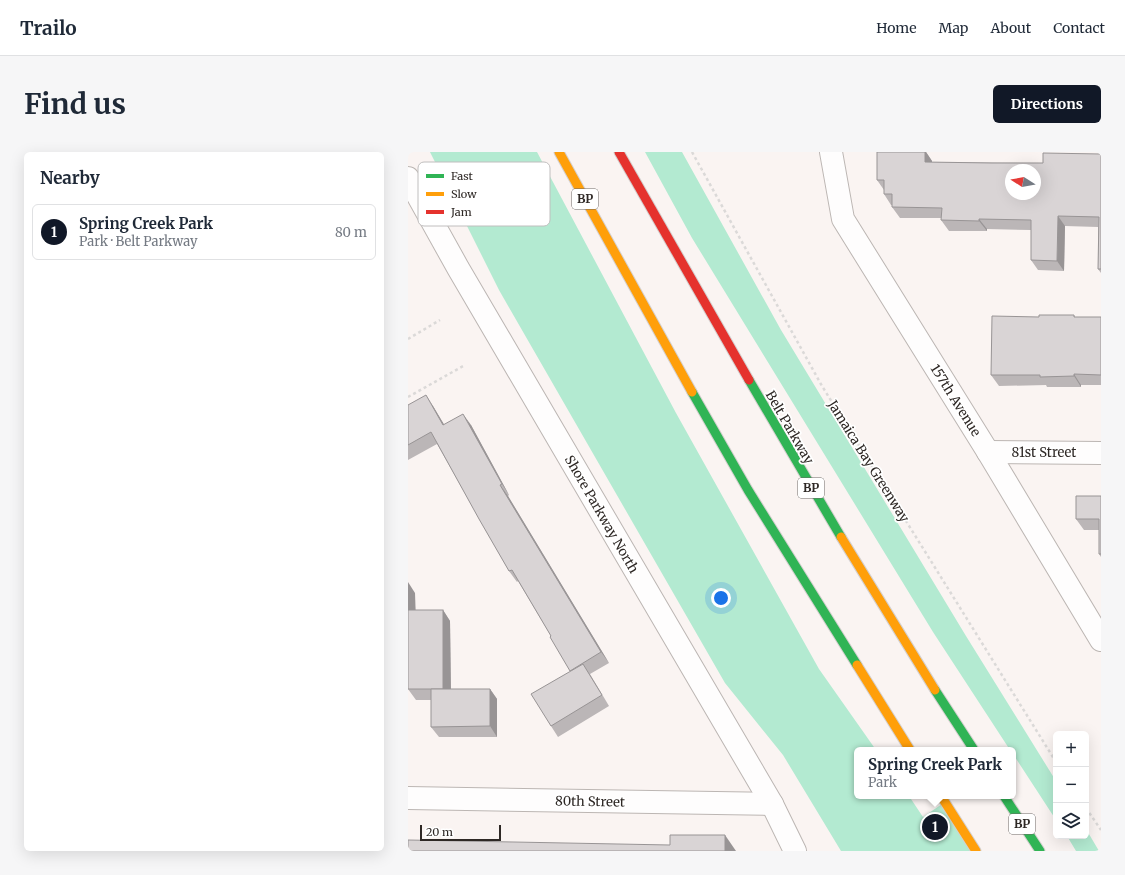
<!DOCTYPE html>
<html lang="en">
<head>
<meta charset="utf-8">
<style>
	:root { --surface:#fff; --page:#f6f6f7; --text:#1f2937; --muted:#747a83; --line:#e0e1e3; --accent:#111827 }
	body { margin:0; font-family:Merriweather,serif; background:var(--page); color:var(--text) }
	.controls { position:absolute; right:12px; bottom:12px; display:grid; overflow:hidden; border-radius:6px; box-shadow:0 4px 16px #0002 }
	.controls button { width:36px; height:36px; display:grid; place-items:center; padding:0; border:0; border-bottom:1px solid var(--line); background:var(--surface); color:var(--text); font:20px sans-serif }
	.compass { position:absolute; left:597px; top:12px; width:36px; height:36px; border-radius:50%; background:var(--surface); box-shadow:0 4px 16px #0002; rotate:281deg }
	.scale { position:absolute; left:12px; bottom:10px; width:81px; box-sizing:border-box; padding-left:4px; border:2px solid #2e2825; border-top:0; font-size:11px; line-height:14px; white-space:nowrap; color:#2e2825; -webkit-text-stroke:3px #fff; paint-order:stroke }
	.you { position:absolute; left:313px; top:446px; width:14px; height:14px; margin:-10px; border:3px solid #fff; border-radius:50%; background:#1a73e8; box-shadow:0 0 0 6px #1a73e833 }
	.badge { display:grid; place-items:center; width:26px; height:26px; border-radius:50%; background:var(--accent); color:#fff; font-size:13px; font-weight:700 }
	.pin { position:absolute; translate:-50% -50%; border:2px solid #fff; box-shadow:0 1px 4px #0006 }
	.popup { position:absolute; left:446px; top:595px; width:162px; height:52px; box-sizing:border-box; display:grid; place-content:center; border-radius:6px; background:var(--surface); filter:drop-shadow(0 1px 3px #0005); font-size:13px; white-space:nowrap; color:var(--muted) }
	.popup b { font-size:15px; color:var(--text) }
	.popup::after { content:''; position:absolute; left:50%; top:100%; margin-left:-8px; border:8px solid transparent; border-top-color:var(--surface) }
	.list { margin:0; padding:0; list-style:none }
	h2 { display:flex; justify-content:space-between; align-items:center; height:52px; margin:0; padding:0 16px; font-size:17px }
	h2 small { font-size:13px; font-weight:400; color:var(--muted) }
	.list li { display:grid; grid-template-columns:26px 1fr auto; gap:12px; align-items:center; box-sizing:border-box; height:56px; margin:0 8px 8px; padding:0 8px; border:1px solid var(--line); border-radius:6px }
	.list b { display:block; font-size:15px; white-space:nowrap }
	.list p { margin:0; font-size:13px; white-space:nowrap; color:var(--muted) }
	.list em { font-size:13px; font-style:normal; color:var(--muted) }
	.icon { flex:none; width:22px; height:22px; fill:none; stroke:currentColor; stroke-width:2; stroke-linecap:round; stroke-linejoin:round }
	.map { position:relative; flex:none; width:693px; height:699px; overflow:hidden; border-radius:6px }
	header { display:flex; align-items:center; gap:24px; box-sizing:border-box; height:56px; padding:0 20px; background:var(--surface); border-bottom:1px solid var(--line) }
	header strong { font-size:19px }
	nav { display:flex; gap:22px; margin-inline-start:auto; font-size:14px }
	.intro { display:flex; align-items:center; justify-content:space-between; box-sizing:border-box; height:96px; padding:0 24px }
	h1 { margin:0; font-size:28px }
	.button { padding:10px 18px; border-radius:6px; background:var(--accent); color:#fff; font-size:14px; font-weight:700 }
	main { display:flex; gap:24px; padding:0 24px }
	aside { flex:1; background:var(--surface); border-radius:6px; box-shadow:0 4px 16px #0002 }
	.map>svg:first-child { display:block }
	.green { fill:#b3ead1 }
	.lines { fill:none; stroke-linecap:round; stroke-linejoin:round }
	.street-casing { stroke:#bcb6b3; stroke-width:24 }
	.fast-casing { stroke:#d4d0cf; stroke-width:11 }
	.slow-casing { stroke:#d4d0cf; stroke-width:11 }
	.jam-casing { stroke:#d4d0cf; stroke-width:11 }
	.path { stroke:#dbd9d8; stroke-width:2.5; stroke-dasharray:3 3; stroke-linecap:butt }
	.street { stroke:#fefdfd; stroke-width:22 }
	.fast { stroke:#30b455; stroke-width:9 }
	.slow { stroke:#ff9f0a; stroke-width:9 }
	.jam { stroke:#e5322d; stroke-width:9 }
	.wall { fill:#bbb6b7 }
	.shaded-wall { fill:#989495 }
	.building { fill:#d9d4d5; stroke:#989495; fill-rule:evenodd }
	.labels { text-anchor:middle; stroke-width:3.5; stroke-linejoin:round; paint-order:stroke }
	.shield { fill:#fff; stroke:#6d6866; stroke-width:1 }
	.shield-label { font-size:12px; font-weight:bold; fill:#2e2825 }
	.street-label { font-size:13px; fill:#2e2825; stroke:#fff }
	.key { fill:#fff; stroke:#c0bebe; stroke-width:1 }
	.key-label { font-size:11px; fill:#2e2825 }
</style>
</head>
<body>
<header>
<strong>Trailo</strong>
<nav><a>Home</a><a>Map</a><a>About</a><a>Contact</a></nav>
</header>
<div class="intro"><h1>Find us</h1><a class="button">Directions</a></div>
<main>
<aside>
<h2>Nearby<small></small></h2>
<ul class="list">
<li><span class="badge">1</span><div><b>Spring Creek Park</b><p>Park · Belt Parkway</p></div><em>80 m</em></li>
</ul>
</aside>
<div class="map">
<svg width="693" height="699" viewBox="0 0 693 699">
	<rect width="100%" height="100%" fill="#faf4f2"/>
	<g class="green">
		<polygon points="22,0 129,0 268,261 411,517 468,598 449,598 449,644 501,644 515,665 537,650 570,699 433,699 375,603 317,531 91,138"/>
		<polygon points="237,0 274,0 373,178 558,484 648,629 648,668 605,602 605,598 602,598 525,480 284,86"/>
		<polygon points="678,677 691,699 668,699 659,684 678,684"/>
	</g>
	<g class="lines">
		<g class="street-casing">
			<g id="street">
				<polyline points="423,0 435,67 580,300 693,488"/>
				<polyline points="0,26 50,116 364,652 387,699"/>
				<polyline points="580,300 693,301"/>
				<polyline points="0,646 364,652"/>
			</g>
		</g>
		<g class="fast-casing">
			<g id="fast">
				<polyline points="341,228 433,385"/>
				<polyline points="284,240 340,338 449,513"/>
				<polyline points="527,538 566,598"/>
				<polyline points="596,644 632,699"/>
			</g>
		</g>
		<g class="slow-casing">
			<g id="slow">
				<polyline points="151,0 284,240"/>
				<polyline points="433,385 527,538"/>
				<polyline points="449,513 502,598"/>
				<polyline points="533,644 568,699"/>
			</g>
		</g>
		<g class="jam-casing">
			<polyline id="jam" points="211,0 341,228"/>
		</g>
		<g class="path">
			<polyline points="284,0 414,234 648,610"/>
			<polyline points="0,187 32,168"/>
			<polyline points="0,245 57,213"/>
			<polyline points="678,656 693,678"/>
		</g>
		<use href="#street" class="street"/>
		<use href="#fast" class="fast"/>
		<use href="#slow" class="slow"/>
		<use href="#jam" class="jam"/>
	</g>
	<g class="wall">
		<polygon points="469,0 518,0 524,9 524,10 635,11 693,2 693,121 690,117 690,75 657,74 656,119 630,118 623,108 623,78 579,77 579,79 541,79 533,68 533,66 492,66 484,55 484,53 483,53 476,42 476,38 469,28"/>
		<polygon points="666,163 667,165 693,165 693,233 673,233 673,235 639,235 638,233 591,234 583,223 631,165"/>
		<polygon points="0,253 25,254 36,273 63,273 101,343 100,344 201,511 182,522 201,554 150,585 143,574 163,519 143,484 110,429 109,430 101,419 29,292 0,308"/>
		<polygon points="693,344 693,405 691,402 691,378 676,378 668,367"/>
		<polygon points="7,441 7,458 35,458 42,469 43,537 82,537 89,547 89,585 31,585 23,575 23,548 8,548 0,537"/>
	</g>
	<g class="shaded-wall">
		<polygon points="517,0 518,0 524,9 524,20 517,10"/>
		<polygon points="650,64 657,74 656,119 649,109"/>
		<polygon points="571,67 579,77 579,79 571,69"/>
		<polygon points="666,222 673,233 673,235 666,224"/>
		<polygon points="18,243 25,254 43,284 35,273"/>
		<polygon points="55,262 63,273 101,343 94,332"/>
		<polygon points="92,333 100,344 201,511 193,500"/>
		<polygon points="0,430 7,441 8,469 0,458"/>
		<polygon points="35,458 42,469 43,547 35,537"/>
		<polygon points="82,537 89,547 89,585 82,574"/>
		<polygon points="317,683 328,699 317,699"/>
	</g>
	<g class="building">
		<path d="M469 0H517V10L584 11H635V1L693 2V117H690L691 65 650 64 649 109 623 108V68L571 67V69L533 68 534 56 484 55V42H476V28H469ZM603 18H627V42H603Z"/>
		<polygon points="631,163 666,163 666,165 693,165 693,223 666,222 666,224 632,225 632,223 583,223 584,164 631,165"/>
		<polygon points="18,243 35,273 55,262 94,332 92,333 193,500 162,519 142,485 143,484 104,418 101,419 71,367 23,280 0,293 0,253"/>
		<polygon points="668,344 693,344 693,402 691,402 691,367 668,367"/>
		<rect x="0" y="458" width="35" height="79"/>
		<polygon points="175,512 194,543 143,574 123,542"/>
		<polygon points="23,537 82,537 82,574 23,575"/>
		<polygon points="262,683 317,683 317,699 0,699 0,688 262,693"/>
	</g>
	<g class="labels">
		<g class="shield">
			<rect x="164" y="37" width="26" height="20" rx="3"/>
			<rect x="390" y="326" width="26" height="20" rx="3"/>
			<rect x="601" y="662" width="26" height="20" rx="3"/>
		</g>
		<g class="shield-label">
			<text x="177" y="51">BP</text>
			<text x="403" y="340">BP</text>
			<text x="614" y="676">BP</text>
		</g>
		<g class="street-label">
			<text transform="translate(548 248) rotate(58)" y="5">157th Avenue</text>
			<text transform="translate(382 275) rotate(60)" y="5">Belt Parkway</text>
			<text x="636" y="305">81st Street</text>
			<text transform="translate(461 309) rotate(58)" y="5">Jamaica Bay Greenway</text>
			<text transform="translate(194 362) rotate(60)" y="5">Shore Parkway North</text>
			<text transform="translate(182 649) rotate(1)" y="5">80th Street</text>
		</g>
	</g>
	<rect x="10" y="10" width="132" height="64" rx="6" class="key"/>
	<rect x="18" y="22" width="18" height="4" fill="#30b455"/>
	<rect x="18" y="40" width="18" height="4" fill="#ff9f0a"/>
	<rect x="18" y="58" width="18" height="4" fill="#e5322d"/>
	<g class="key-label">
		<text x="43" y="28">Fast</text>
		<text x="43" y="46">Slow</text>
		<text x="43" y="64">Jam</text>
	</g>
</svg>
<div class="controls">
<button>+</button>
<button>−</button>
<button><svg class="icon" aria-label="layers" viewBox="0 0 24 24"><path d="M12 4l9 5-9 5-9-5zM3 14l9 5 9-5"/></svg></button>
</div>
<svg class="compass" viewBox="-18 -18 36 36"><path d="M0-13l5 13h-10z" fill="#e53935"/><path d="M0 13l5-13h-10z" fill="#747a83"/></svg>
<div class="scale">20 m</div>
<div class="you"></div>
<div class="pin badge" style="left:527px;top:675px">1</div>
<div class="popup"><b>Spring Creek Park</b>Park</div>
</div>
</main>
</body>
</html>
